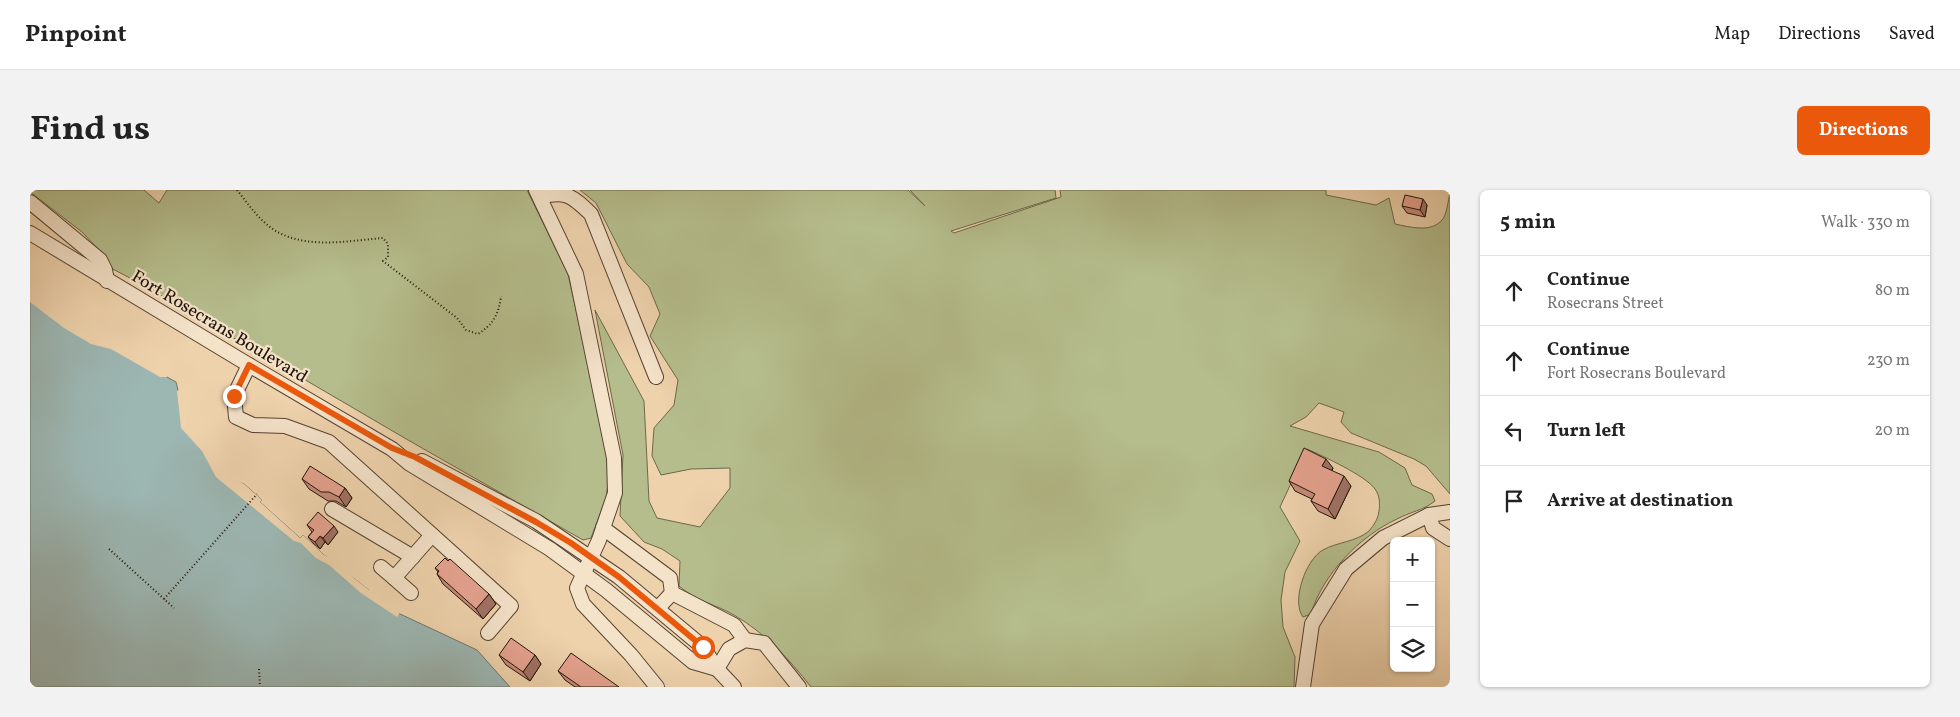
<!DOCTYPE html>
<html lang="en">
<head>
<meta charset="utf-8">
<style>
	:root { --surface:#fff; --page:#f2f2f2; --text:#222; --muted:#767676; --line:#e0e0e0; --accent:#ea580c }
	body { margin:0; font-family:Vollkorn,serif; background:var(--page); color:var(--text) }
	.controls { position:absolute; right:15px; bottom:15px; display:grid; overflow:hidden; border-radius:8px; box-shadow:0 1px 4px #0004 }
	.controls button { width:45px; height:45px; display:grid; place-items:center; padding:0; border:0; border-bottom:1px solid var(--line); background:var(--surface); color:var(--text); font:25px sans-serif }
	.stop { position:absolute; width:15px; height:15px; margin:-11px; border:4px solid #ea580c; border-radius:50%; background:#fff }
	.stop.end { background:#ea580c; border-color:#fff; box-shadow:0 1px 5px #0008 }
	.list { margin:0; padding:0; list-style:none }
	h2 { display:flex; justify-content:space-between; align-items:center; height:65px; margin:0; padding:0 20px; font-size:21px }
	h2 small { font-size:16px; font-weight:400; color:var(--muted) }
	.list li { display:grid; grid-template-columns:32px 1fr auto; gap:15px; align-items:center; box-sizing:border-box; height:70px; padding:0 20px; border-top:1px solid var(--line) }
	.list b { display:block; font-size:19px; white-space:nowrap }
	.list p { margin:0; font-size:16px; white-space:nowrap; color:var(--muted) }
	.list em { font-size:16px; font-style:normal; color:var(--muted) }
	.icon { flex:none; width:28px; height:28px; fill:none; stroke:currentColor; stroke-width:2; stroke-linecap:round; stroke-linejoin:round }
	.map { position:relative; flex:none; width:1420px; height:497px; overflow:hidden; border-radius:8px }
	header { display:flex; align-items:center; gap:30px; box-sizing:border-box; height:70px; padding:0 25px; background:var(--surface); border-bottom:1px solid var(--line) }
	header strong { font-size:24px }
	nav { display:flex; gap:28px; margin-inline-start:auto; font-size:18px }
	.intro { display:flex; align-items:center; justify-content:space-between; box-sizing:border-box; height:120px; padding:0 30px }
	h1 { margin:0; font-size:35px }
	.button { padding:12px 22px; border-radius:8px; background:var(--accent); color:#fff; font-size:18px; font-weight:700 }
	main { display:flex; gap:30px; padding:0 30px }
	aside { flex:1; background:var(--surface); border-radius:8px; box-shadow:0 1px 4px #0004 }
	.map>svg:first-child { display:block }
	.green { fill:#b5bd8c; stroke:#6c694a }
	.water { fill:#9cb6b2; stroke:#6b766e }
	.pier { fill:#eed2ac }
	.lines { fill:none; stroke-linecap:round; stroke-linejoin:round }
	.minor-casing { stroke:#554431; stroke-width:16 }
	.path { stroke:#221508; stroke-width:2; stroke-dasharray:1 2.5; stroke-linecap:butt }
	.minor { stroke:#f4e2c9; stroke-width:14 }
	.wall { fill:#c58b7b; stroke:#221508 }
	.shaded-wall { fill:#a07164; stroke:#221508 }
	.building { fill:#e5a28f; stroke:#221508 }
	.route { stroke:#ea580c; stroke-width:6 }
	.labels { text-anchor:middle; stroke-width:4.5; stroke-linejoin:round; paint-order:stroke }
	.street-label { font-size:18px; fill:#221508; stroke:#f4e2c9 }
</style>
</head>
<body>
<header>
<strong>Pinpoint</strong>
<nav><a>Map</a><a>Directions</a><a>Saved</a></nav>
</header>
<div class="intro"><h1>Find us</h1><a class="button">Directions</a></div>
<main>
<div class="map">
<svg width="1420" height="497" viewBox="0 0 1420 497">
	<rect width="100%" height="100%" fill="#eed2ac"/>
	<filter id="stains"><feTurbulence type="fractalNoise" baseFrequency=".004" numOctaves="4"/><feColorMatrix values="0 0 0 0 .2 0 0 0 0 .09 0 0 0 0 .02 0 0 0 .5 -.17"/></filter>
	<radialGradient id="worn" r=".72"><stop offset=".6" stop-color="#630" stop-opacity="0"/><stop offset="1" stop-color="#630" stop-opacity=".3"/></radialGradient>
	<g class="green">
		<polygon points="0,0 114,0 129,13 137,0 497,0 538,84 575,252 579,286 576,308 561,348 553,350 378,250 113,95 79,77 74,65 52,42 0,2"/>
		<path d="M550 0H878L895 16 880 0H1025L1026 8 921 41 924 43 1031 7 1030 0H1296V5L1346 15 1359 8 1365 34C1380 37 1401 43 1412 30 1417 25 1418 10 1420 3V304L1396 276 1384 269 1321 243 1311 232 1314 222 1289 213 1276 227 1260 236 1349 262 1375 278 1382 295 1402 304 1405 311C1394 320 1380 322 1367 329 1330 346 1292 385 1281 424L1273 427C1261 411 1276 369 1293 360 1307 352 1326 352 1339 341 1344 335 1348 329 1349 321 1350 314 1350 306 1345 299 1336 286 1293 266 1277 259L1250 317 1270 351 1255 382 1251 410 1253 437 1265 467 1264 497H781C759 469 735 443 704 425 685 414 668 412 649 396L650 371 632 359 614 352 590 326 593 265 565 120 614 211 619 311 627 328 670 337 700 298V278L661 279 631 285 622 266 624 238 644 215 648 190 620 146 630 124 619 97 597 74 566 13Z"/>
	</g>
	<polygon class="water" points="0,104 45,136 146,192 157,236 196,288 214,294 232,310 230,312 270,348 273,345 294,365 368,423 447,460 480,497 0,497"/>
	<g class="pier">
		<polygon points="0,102 46,135 136,183 137,187 130,187 81,159 61,154 34,138 0,112"/>
		<polygon points="151,199 159,235 184,266 198,286 214,294 232,310 230,312 270,348 273,345 294,365 306,372 325,389 339,400 343,400 371,421 367,427 331,403 299,375 286,368 271,353 264,351 186,287 172,261 151,238 147,201"/>
	</g>
	<g class="lines">
		<g class="minor-casing">
			<g id="minor">
				<polyline points="506,0 546,84 584,268 585,303 569,350 547,398 553,414 601,465 627,497"/>
				<path d="M510 7C536 0 542 6 561 24L626 187"/>
				<polyline points="0,12 70,70 75,80 77,91"/>
				<polyline points="0,43 219,175 362,259 380,274 520,359 576,400 663,472 687,479"/>
				<polyline points="219,175 204,206 206,227 223,235 255,236 299,252 481,416 458,443"/>
				<polyline points="392,271 506,331 589,387 673,457 687,479 704,497"/>
				<polyline points="302,319 383,367"/>
				<polyline points="1399,325 1403,338 1420,349"/>
				<polyline points="573,338 640,388 642,403"/>
				<polyline points="351,377 364,388"/>
				<polyline points="381,403 364,388 402,345"/>
				<polyline points="628,418 642,403 704,435 715,450"/>
				<polyline points="687,479 699,459 715,450 734,453 769,497"/>
				<polyline points="1273,497 1282,434 1316,379 1353,348 1399,325 1420,322"/>
			</g>
		</g>
		<g class="path">
			<path d="M207 0C216 11 224 23 234 32 266 62 314 51 353 48L358 54V67L353 71 427 128 436 140 448 144C464 134 469 123 471 106"/>
			<polyline points="79,359 144,418"/>
			<polyline points="134,409 227,304"/>
			<polyline points="229,479 230,496"/>
		</g>
		<use href="#minor" class="minor"/>
	</g>
	<g class="wall">
		<polygon points="1397,15 1395,27 1377,23 1372,16"/>
		<polygon points="1303,278 1302,281 1321,296 1305,329 1288,321 1281,311 1282,309 1265,301 1259,291"/>
		<polygon points="272,289 315,298 322,308 316,317 306,311 298,311 279,299"/>
		<polygon points="277,335 308,342 298,355 295,352 290,359 283,353 278,347 282,342"/>
		<polygon points="405,378 459,404 466,414 453,429 413,394 407,384 408,382"/>
		<polygon points="469,465 505,465 511,474 500,491 476,475"/>
		<polygon points="528,481 589,497 545,497 535,490"/>
	</g>
	<g class="shaded-wall">
		<polygon points="1393,9 1397,15 1395,27 1390,20"/>
		<polygon points="1296,269 1303,278 1299,286 1292,276"/>
		<polygon points="1314,286 1321,296 1305,329 1298,319"/>
		<polygon points="315,298 322,308 316,317 309,307"/>
		<polygon points="304,336 308,342 298,355 293,348"/>
		<polygon points="290,346 295,352 290,359 285,352"/>
		<polygon points="459,404 466,414 453,429 446,419"/>
		<polygon points="505,465 511,474 500,491 493,482"/>
	</g>
	<g class="building">
		<polygon points="1375,5 1393,9 1390,20 1372,16"/>
		<polygon points="1274,258 1296,269 1292,276 1314,286 1298,319 1281,311 1285,304 1259,291"/>
		<polygon points="280,276 315,298 309,307 299,302 291,302 272,289"/>
		<polygon points="288,322 304,336 293,348 290,346 285,352 278,347 284,340 277,335"/>
		<polygon points="415,368 418,371 420,369 459,404 446,419 407,384 409,381 405,378"/>
		<polygon points="481,448 505,465 493,482 469,465"/>
		<polygon points="541,463 589,497 551,497 528,481"/>
	</g>
	<g class="lines">
		<polyline class="route" points="204,206 219,175 362,258 385,267 506,332 541,353 589,387 673,457"/>
	</g>
	<g class="labels">
		<g class="street-label">
			<text transform="translate(190 136) rotate(31)" y="6">Fort Rosecrans Boulevard</text>
		</g>
	</g>
	<rect width="100%" height="100%" filter="url(#stains)"/>
	<rect width="100%" height="100%" fill="url(#worn)"/>
</svg>
<div class="controls">
<button>+</button>
<button>−</button>
<button><svg class="icon" aria-label="layers" viewBox="0 0 24 24"><path d="M12 4l9 5-9 5-9-5zM3 14l9 5 9-5"/></svg></button>
</div>
<div class="stop" style="left:673px;top:457px"></div>
<div class="stop end" style="left:204px;top:206px"></div>
</div>
<aside>
<h2>5 min<small>Walk · 330 m</small></h2>
<ul class="list">
<li><svg class="icon" aria-label="ahead" viewBox="0 0 24 24"><path d="M12 20V5M6 11l6-6 6 6"/></svg><div><b>Continue</b><p>Rosecrans Street</p></div><em>80 m</em></li>
<li><svg class="icon" aria-label="ahead" viewBox="0 0 24 24"><path d="M12 20V5M6 11l6-6 6 6"/></svg><div><b>Continue</b><p>Fort Rosecrans Boulevard</p></div><em>230 m</em></li>
<li><svg class="icon" aria-label="left" viewBox="0 0 24 24"><path d="M17 20v-9H6M10 6l-5 5 5 5"/></svg><div><b>Turn left</b></div><em>20 m</em></li>
<li><svg class="icon" aria-label="arrive" viewBox="0 0 24 24"><path d="M6 21V4h12l-3 4 3 4H6"/></svg><div><b>Arrive at destination</b></div></li>
</ul>
</aside>
</main>
</body>
</html>
